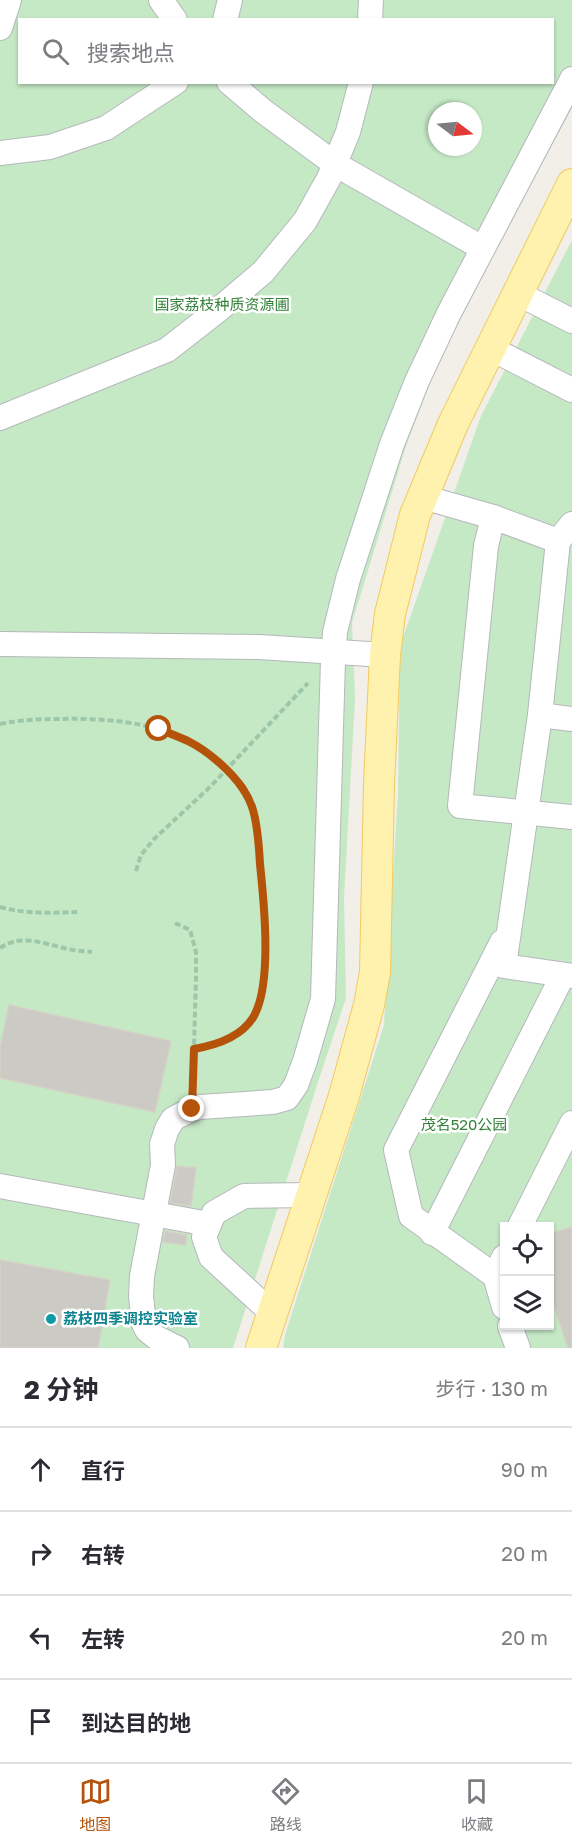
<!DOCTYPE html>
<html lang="zh">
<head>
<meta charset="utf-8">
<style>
	:root { --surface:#fff; --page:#f2f2f3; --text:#2b2b33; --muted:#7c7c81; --line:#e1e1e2; --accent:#b45309 }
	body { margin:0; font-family:"Golos Text","Noto Sans SC",sans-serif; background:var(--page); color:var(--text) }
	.controls { position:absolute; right:18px; bottom:18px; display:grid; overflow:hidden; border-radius:0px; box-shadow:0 2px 4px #0004 }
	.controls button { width:54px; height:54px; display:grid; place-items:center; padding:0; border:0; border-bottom:2px solid var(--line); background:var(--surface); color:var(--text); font:30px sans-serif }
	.compass { position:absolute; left:428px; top:102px; width:54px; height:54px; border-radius:50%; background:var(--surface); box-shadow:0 2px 4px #0004; rotate:106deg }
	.stop { position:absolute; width:18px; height:18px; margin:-14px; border:4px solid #b45309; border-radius:50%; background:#fff }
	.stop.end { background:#b45309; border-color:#fff; box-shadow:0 2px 6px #0008 }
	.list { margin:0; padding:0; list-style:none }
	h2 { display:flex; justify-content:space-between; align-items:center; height:78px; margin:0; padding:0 24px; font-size:26px }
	h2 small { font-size:20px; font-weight:400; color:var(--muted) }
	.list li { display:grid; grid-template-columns:39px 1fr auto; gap:18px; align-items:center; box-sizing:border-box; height:84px; padding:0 24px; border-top:2px solid var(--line) }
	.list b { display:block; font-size:22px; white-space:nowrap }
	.list em { font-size:20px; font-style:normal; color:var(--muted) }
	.icon { flex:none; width:33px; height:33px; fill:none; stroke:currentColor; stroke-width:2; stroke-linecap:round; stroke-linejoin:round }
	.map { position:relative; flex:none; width:572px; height:1348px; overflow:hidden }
	.search { position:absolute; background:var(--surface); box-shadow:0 2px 4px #0004; left:18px; right:18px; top:18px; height:66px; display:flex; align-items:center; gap:15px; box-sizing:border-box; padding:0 21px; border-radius:0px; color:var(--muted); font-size:22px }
	.sheet { height:414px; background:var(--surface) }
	nav { display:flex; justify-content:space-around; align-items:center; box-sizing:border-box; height:84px; border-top:2px solid var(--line); background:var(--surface); font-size:16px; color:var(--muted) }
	nav a { display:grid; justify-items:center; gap:3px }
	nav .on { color:var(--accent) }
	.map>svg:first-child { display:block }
	.green { fill:#c5e8c5; fill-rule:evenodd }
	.building { fill:#cccac5; stroke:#d6d1c6; stroke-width:1.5 }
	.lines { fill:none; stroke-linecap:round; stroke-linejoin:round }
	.minor-casing { stroke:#b5b8bc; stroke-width:26 }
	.major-casing { stroke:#f2c960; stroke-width:32 }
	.path { stroke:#9cc7a9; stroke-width:4; stroke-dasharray:6 3; stroke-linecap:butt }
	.minor { stroke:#fff; stroke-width:24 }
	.major { stroke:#fff2af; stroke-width:30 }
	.route { stroke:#b45309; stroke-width:8 }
	.culture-dot { fill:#0f9aa8; stroke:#fff; stroke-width:2 }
	.labels { text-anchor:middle; stroke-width:5; stroke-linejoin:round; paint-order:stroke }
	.park-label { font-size:15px; fill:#348238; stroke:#fff }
	.culture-label { font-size:15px; font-weight:bold; fill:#0d838f; stroke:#fff; text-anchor:start }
</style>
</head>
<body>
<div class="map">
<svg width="572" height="1348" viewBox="0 0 572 1348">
	<rect width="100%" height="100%" fill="#f1efe8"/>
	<g class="green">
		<path d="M0 0H572V108L510 223 438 363 406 446 352 623 355 698 344 898 346 998 318 1082 233 1348H0ZM20 20H552V82H20ZM437 111H473V147H437Z"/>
		<path d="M572 240V1348H283L285 1335 384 1025 398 795 400 646 481 416ZM504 1226H550V1326H504Z"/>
	</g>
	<g class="building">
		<polygon points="9,1005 171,1041 155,1112 0,1078 0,1047"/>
		<polygon points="177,1166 196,1168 191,1206 170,1203"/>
		<polygon points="572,1227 572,1348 568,1348 549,1292 549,1234"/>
		<polygon points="165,1231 187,1235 186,1245 163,1242"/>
		<polygon points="0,1260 110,1280 98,1348 0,1348"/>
	</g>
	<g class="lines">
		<g class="minor-casing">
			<g id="minor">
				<polyline points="161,0 175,20"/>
				<polyline points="225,20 230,0"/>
				<polyline points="370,20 371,0"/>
				<polyline points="0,28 9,0"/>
				<polyline points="229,82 263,111 335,164 482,248"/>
				<polyline points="0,153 50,147 106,128 176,82"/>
				<polyline points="517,293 572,321"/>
				<polyline points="490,348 572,390"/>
				<polyline points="0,418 167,350 217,311 263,272 305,221 329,178 348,132 361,82"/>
				<polyline points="423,497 493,517 558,541 540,715 504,966 572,976"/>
				<polyline points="493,517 486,546 460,806 572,817"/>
				<polyline points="558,541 572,524"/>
				<polyline points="0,644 259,647 385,655"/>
				<polyline points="540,715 572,719"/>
				<polyline points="502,942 396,1150 411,1216 495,1276 504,1257"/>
				<polyline points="0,1186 209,1224"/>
				<polyline points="520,1226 572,1123"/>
				<polyline points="432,1233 563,975"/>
				<polyline points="495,1276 504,1307"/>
				<polyline points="272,1313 211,1257 204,1237 214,1213 244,1196 311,1195"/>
				<polyline points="510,1326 518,1348"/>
				<polyline points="177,1348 157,1338 147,1330 144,1324 141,1296 142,1276 163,1165 162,1144 167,1129 173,1119 192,1109 200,1107 273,1102 287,1098 296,1085 305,1061 323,999 333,660 335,632 348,579 392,444 417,381 449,313 572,79"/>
			</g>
		</g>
		<g class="major-casing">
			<polyline id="major" points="261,1348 344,1096 369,1005 375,972 379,785 385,655 390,614 415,515 453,424 572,184"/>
		</g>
		<g class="path">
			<path d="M0 724C20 720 38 719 59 719 100 718 154 721 191 743 197 747 203 752 209 756 215 760 222 764 227 770 238 781 249 797 253 812 264 852 273 978 255 1014 243 1036 217 1044 194 1049"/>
			<polyline points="136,871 141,855 154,839 210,787 308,683"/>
			<path d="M0 907C26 914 51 913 77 912"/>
			<polyline points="175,923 190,930 196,952 196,976 193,1084"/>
			<path d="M0 948C22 933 45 944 68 949 76 951 84 951 92 952"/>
		</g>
		<use href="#minor" class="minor"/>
		<use href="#major" class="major"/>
	</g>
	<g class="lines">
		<path class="route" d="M159 729C169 733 179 737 188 741 208 751 231 771 243 789 247 795 251 803 253 810 258 827 259 846 260 864 264 902 272 980 255 1014 244 1036 217 1045 194 1049L192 1109"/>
	</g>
	<circle class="culture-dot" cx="51" cy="1319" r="6"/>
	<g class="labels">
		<g class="park-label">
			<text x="222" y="310">国家荔枝种质资源圃</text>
			<text x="464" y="1130">茂名520公园</text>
		</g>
		<g class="culture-label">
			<text x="63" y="1324">荔枝四季调控实验室</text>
		</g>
	</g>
</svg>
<div class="controls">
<button><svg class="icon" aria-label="locate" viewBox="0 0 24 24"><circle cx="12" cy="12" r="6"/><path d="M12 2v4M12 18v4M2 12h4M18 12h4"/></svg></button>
<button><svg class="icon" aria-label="layers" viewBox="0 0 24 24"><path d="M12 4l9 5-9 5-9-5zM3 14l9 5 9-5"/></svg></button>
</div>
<svg class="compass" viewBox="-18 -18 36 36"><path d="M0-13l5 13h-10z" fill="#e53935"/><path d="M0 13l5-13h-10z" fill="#7c7c81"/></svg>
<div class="stop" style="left:159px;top:729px"></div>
<div class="stop end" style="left:192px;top:1109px"></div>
<div class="search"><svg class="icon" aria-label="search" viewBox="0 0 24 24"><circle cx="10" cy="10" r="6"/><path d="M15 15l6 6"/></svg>搜索地点</div>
</div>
<section class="sheet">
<h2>2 分钟<small>步行 · 130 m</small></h2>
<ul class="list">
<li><svg class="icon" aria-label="ahead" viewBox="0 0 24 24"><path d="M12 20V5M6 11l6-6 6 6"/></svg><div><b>直行</b></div><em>90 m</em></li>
<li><svg class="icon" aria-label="right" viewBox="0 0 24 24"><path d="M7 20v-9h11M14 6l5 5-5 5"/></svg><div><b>右转</b></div><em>20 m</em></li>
<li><svg class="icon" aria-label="left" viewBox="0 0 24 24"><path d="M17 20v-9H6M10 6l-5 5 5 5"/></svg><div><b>左转</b></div><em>20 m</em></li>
<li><svg class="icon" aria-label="arrive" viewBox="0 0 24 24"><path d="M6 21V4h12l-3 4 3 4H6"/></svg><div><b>到达目的地</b></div></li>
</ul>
</section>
<nav>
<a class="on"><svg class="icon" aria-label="map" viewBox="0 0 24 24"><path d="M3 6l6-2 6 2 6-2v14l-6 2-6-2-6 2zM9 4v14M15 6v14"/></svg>地图</a>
<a><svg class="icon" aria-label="directions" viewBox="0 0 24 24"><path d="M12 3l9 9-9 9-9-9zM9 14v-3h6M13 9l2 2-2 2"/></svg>路线</a>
<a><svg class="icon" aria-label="saved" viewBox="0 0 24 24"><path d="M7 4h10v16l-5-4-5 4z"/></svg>收藏</a>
</nav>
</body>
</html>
